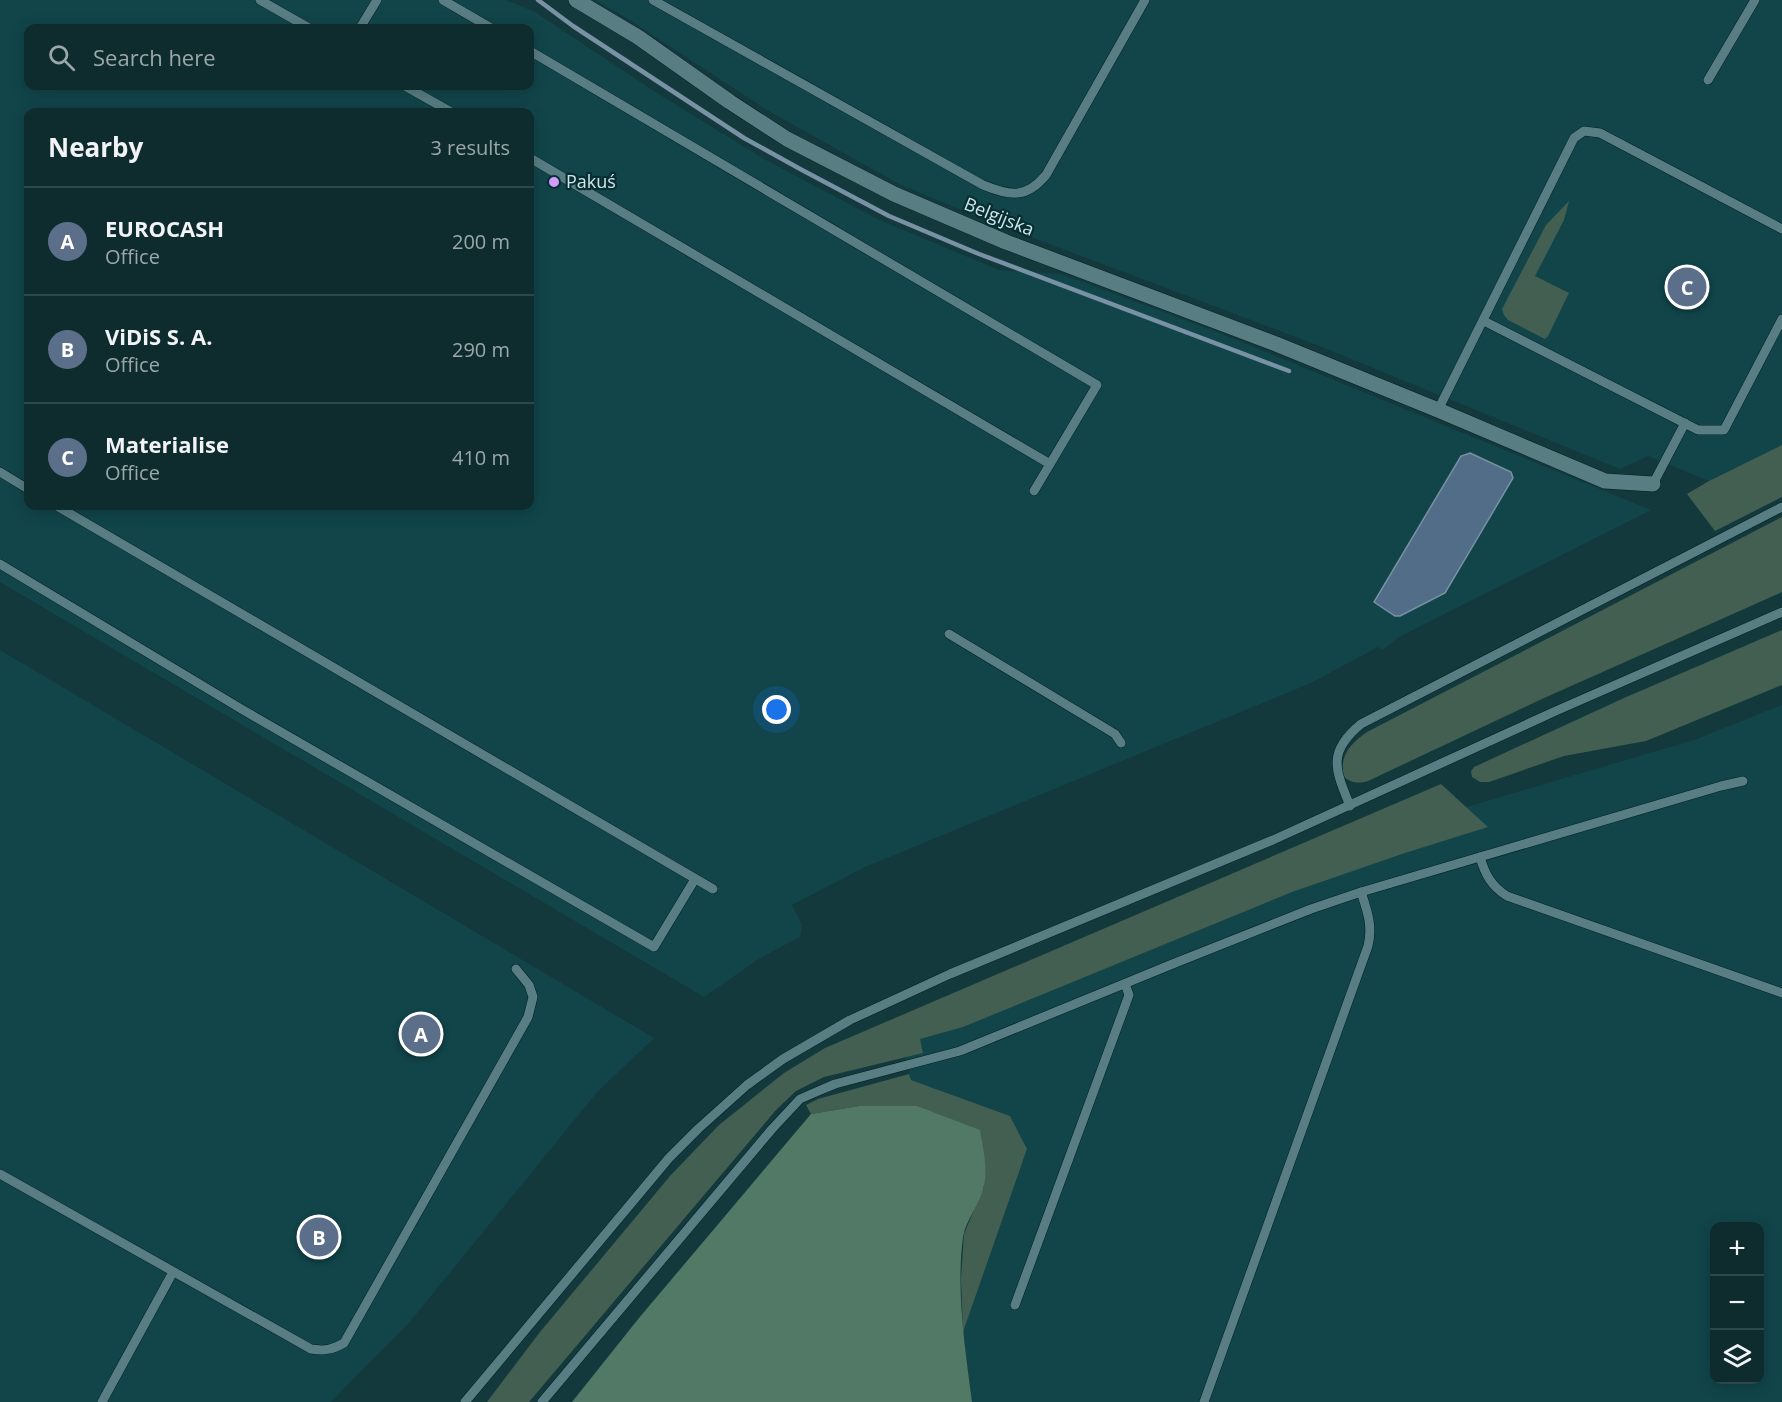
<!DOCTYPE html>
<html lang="en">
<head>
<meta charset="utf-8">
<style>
	:root { --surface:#0e2b2e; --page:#173336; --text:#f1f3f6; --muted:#9ba7aa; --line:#2e474a; --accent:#8bbbb9 }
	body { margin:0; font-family:"Open Sans",sans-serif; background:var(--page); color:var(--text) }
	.controls { position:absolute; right:18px; bottom:18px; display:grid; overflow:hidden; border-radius:12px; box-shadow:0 3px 15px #0003 }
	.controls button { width:54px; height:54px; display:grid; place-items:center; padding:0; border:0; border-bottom:2px solid var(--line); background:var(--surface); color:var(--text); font:30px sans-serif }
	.you { position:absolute; left:777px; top:710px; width:21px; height:21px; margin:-15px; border:4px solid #fff; border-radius:50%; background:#1a73e8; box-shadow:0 0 0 9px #1a73e833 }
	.badge { display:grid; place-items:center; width:39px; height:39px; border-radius:50%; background:var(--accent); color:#fff; font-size:20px; font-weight:700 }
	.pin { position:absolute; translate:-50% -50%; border:3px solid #fff; box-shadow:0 2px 6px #0006 }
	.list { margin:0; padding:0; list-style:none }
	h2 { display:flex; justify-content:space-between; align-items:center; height:78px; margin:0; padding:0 24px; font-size:26px }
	h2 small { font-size:20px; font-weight:400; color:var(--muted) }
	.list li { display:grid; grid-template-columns:39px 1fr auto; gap:18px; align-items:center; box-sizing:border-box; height:108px; padding:0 24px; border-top:2px solid var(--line) }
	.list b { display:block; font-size:22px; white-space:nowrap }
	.list p { margin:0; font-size:20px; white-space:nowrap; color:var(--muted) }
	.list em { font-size:20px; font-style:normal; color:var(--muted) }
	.icon { flex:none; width:33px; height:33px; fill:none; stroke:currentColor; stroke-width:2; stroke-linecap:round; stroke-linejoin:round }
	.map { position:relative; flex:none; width:1782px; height:1402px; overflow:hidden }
	.search { position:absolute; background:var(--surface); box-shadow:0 3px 15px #0003; left:24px; top:24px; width:510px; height:66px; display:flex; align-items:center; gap:15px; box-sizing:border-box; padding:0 21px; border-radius:12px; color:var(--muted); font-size:22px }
	.panel { position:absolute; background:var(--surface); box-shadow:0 3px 15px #0003; left:24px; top:108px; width:510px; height:402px; border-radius:12px }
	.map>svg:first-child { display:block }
	.built { fill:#11454a; fill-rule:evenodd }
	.green { fill:#425f51 }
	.forest { fill:#527866 }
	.water { fill:#516d87; stroke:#7891a4; stroke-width:1.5 }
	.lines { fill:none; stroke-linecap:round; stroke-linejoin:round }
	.stream { stroke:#7891a4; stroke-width:4.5 }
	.service-casing { stroke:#031f22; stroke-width:10 }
	.minor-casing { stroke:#031f22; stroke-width:16 }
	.service { stroke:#587e83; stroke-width:9 }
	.minor { stroke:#587e83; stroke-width:15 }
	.poi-dot { fill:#d29cfd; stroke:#072f33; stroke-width:2 }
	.labels { text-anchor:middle; stroke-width:4.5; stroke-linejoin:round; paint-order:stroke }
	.poi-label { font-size:18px; fill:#d2e6e9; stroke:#072f33; text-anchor:start }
	.street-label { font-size:18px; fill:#d2e6e9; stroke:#072f33 }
</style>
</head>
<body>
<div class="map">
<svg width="1782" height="1402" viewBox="0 0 1782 1402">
	<rect width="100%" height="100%" fill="#13393d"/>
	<g class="built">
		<path d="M0 0H506L535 12 660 95 764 159 875 218 999 270 1061 274 1212 330 1651 510 1399 637 1382 650 1378 647 1311 683 865 867 792 905 802 925 800 937 760 958 704 997 0 582ZM28 28H530V86H28ZM28 112H530V506H28Z"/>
		<polygon points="595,0 1782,0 1782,445 1709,481 1648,456 1620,469 1322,347 981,218 901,185 767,110 625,17"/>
		<polygon points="0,650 654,1038 598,1091 408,1324 331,1402 0,1402"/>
		<path d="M1782 705V1402H972L963 1332 1027 1149 1010 1116 911 1080 898 1024 1307 854 1694 740ZM1714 1226H1760V1380H1714Z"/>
	</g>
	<g class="green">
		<polygon points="1569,201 1564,220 1535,276 1569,293 1548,336 1545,339 1508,320 1504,315 1502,309 1546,225"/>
		<polygon points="1782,445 1782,497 1715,531 1687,494 1709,481"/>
		<path d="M1782 517V592L1542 699 1368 781C1359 784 1350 783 1343 776 1340 755 1350 744 1367 732Z"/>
		<polygon points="1782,630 1782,685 1646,741 1564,756 1489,782 1480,782 1472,777 1471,771 1474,767 1624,698"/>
		<polygon points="1441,784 1488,827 1405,853 1292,892 963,1027 920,1039 923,1053 824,1077 796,1091 776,1110 529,1402 487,1402 540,1332 670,1176 719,1125 784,1073 825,1048"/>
		<polygon points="909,1074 911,1080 1010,1116 1027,1149 963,1332 961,1279 964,1234 984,1186 917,1106 859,1106 811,1114 806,1105 818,1099"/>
	</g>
	<path class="forest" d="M859 1106H917L980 1130C983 1148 988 1168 984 1185 981 1203 966 1219 963 1237 956 1291 965 1348 972 1402H572L639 1318 811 1114Z"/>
	<polygon class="water" points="1470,453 1511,472 1513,478 1445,593 1400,616 1395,616 1374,602 1461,456"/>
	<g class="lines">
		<polyline class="stream" points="538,0 573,26 744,138 802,170 889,216 979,254 1289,371"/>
		<g class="service-casing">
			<g id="service">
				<polyline points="260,0 309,28"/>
				<polyline points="443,0 491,28"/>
				<path d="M653 0 983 185C1010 196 1026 199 1046 175L1145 0"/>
				<polyline points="360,28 377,0"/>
				<polyline points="530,51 1097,385 1034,491"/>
				<polyline points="1708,80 1755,0"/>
				<polyline points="405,86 451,112"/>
				<polyline points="530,158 1050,464"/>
				<polyline points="1484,321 1698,430 1724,430 1782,319"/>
				<polyline points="1438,410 1574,138 1584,131 1600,133 1782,229"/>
				<polyline points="0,472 28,489"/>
				<polyline points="1653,484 1685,423"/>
				<polyline points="57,506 713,889"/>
				<polyline points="0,564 243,710 654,947 695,879"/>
				<polyline points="949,634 1115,734 1121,743"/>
				<path d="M1350 806C1335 769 1327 752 1361 724L1782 507"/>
				<path d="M1480 857C1485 874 1491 886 1507 896L1782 993"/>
				<path d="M0 1174 311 1349C324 1351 332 1350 344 1343L528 1017 533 997 529 985 516 969"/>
				<polyline points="1015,1305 1129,995 1125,984"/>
				<polyline points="102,1402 173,1272"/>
				<polyline points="465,1402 669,1158 698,1129 747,1085 783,1059 850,1020 950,974 1273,840 1558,710 1782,612"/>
				<polyline points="542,1402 772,1129 800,1099 816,1092 835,1084 960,1051 1175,963 1311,909 1361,892 1721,786 1743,781"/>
				<path d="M1204 1402 1368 946C1373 926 1367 910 1361 892"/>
			</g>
		</g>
		<g class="minor-casing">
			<polyline id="minor" points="576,0 638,37 730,102 787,139 894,194 1006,242 1276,344 1438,410 1605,481 1653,484"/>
		</g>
		<use href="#service" class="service"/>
		<use href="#minor" class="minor"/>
	</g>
	<circle class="poi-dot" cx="554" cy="182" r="6"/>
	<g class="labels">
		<g class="poi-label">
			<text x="566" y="188">Pakuś</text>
		</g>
		<g class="street-label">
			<text transform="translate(999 217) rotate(22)" y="6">Belgijska</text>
		</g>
	</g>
</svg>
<div class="controls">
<button>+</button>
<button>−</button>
<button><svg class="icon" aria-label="layers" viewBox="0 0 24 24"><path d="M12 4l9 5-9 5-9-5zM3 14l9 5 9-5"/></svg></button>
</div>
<div class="you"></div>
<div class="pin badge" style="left:421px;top:1034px;background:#5c6f8a">A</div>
<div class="pin badge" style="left:319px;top:1237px;background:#5c6f8a">B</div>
<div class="pin badge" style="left:1687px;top:287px;background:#5c6f8a">C</div>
<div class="search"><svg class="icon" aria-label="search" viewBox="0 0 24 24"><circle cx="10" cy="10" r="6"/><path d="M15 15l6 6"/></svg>Search here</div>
<section class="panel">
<h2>Nearby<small>3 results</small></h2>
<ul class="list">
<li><span class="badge" style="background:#5c6f8a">A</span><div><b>EUROCASH</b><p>Office</p></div><em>200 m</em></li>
<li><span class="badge" style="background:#5c6f8a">B</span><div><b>ViDiS S. A.</b><p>Office</p></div><em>290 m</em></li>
<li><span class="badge" style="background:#5c6f8a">C</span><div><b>Materialise</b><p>Office</p></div><em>410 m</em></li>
</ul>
</section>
</div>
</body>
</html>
